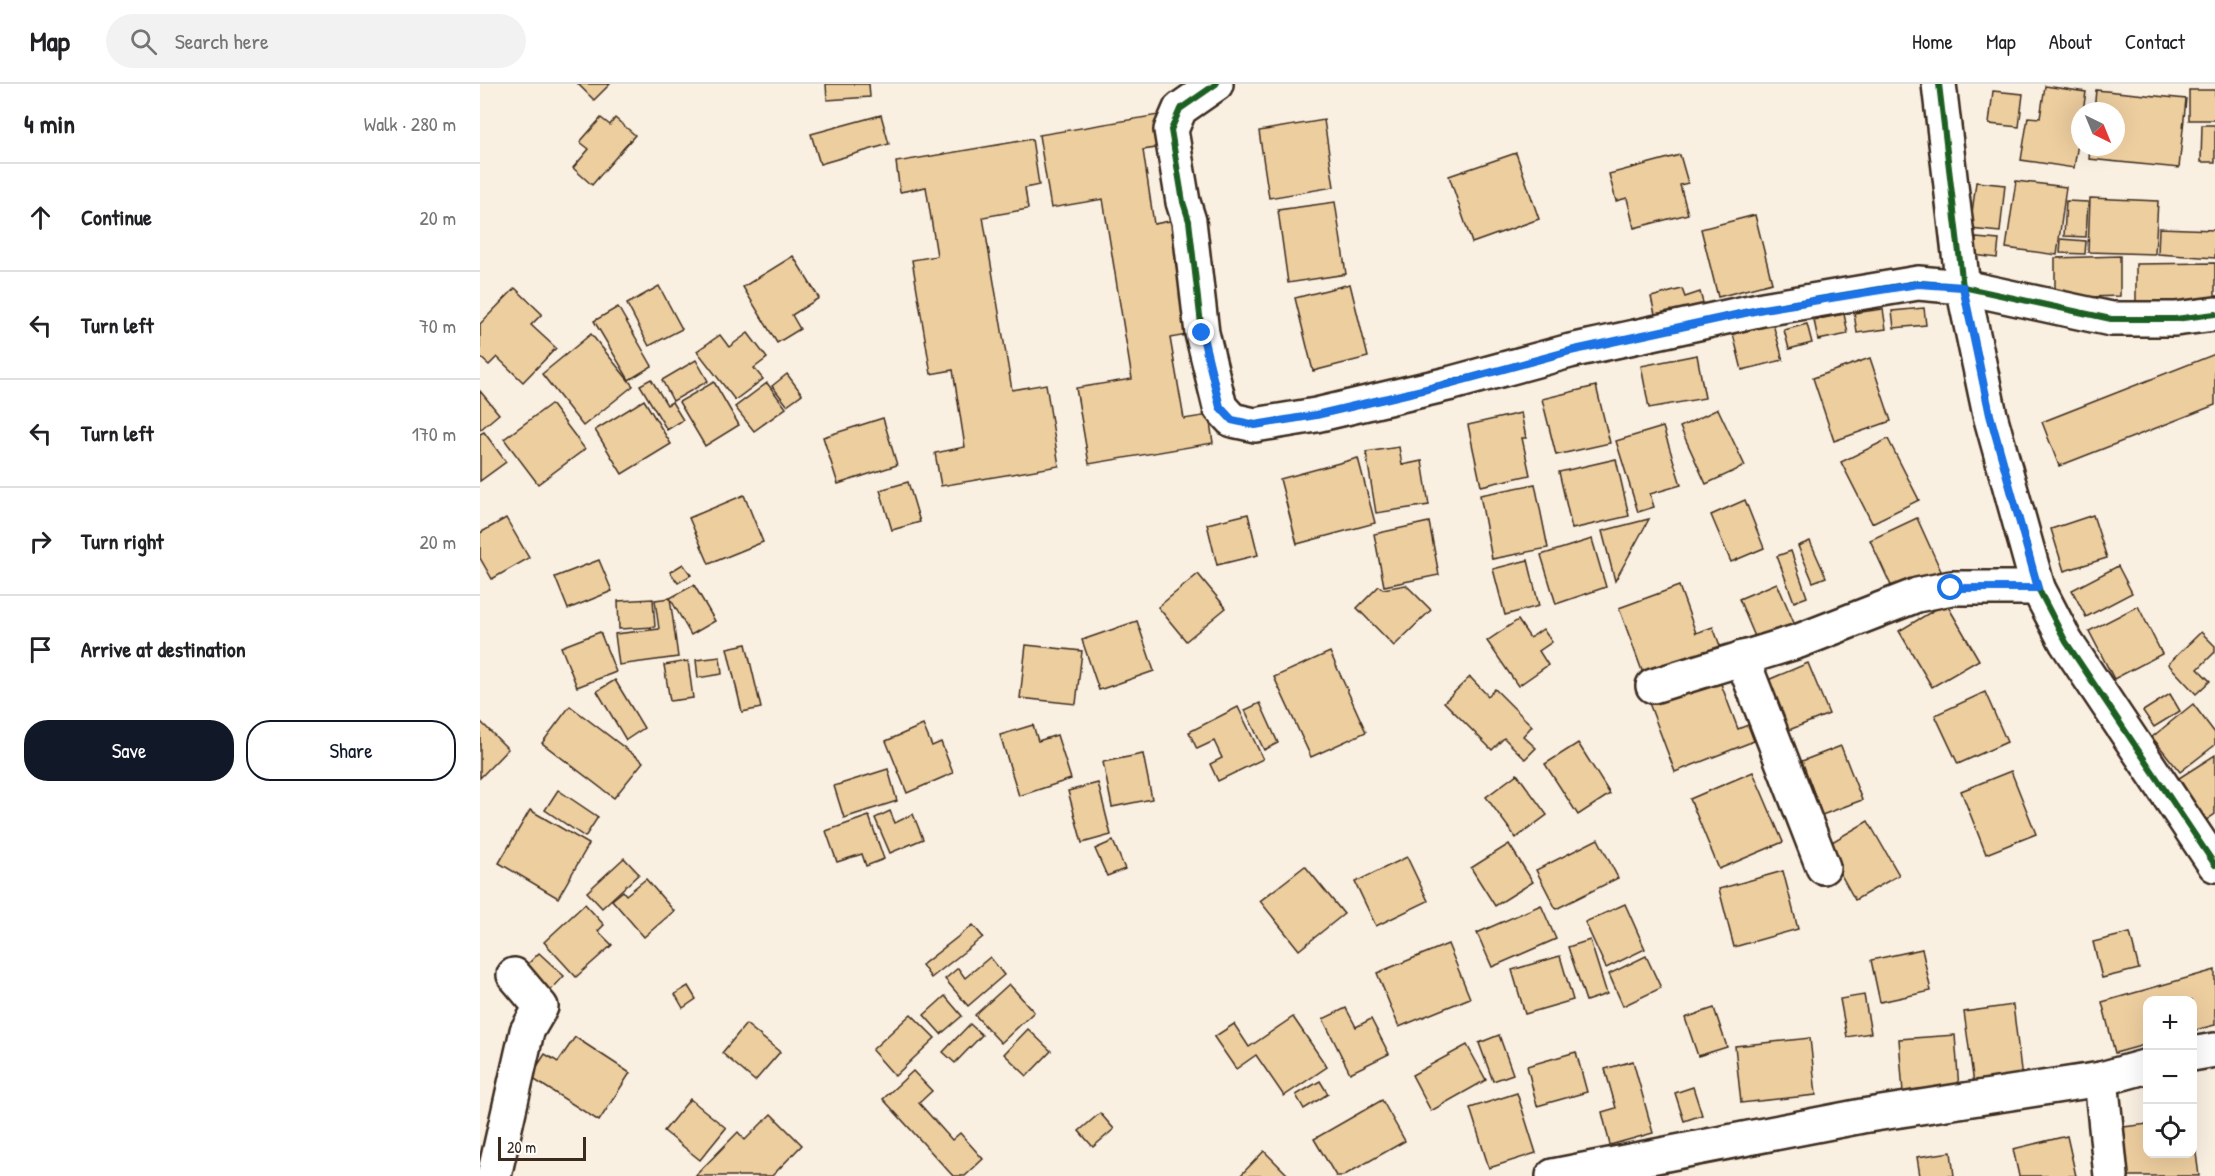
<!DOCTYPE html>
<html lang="en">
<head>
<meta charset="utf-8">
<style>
	:root { --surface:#fff; --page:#f2f2f2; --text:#202124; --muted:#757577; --line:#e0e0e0; --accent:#111827 }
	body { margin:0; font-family:"Patrick Hand",sans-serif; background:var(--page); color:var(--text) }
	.controls { position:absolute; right:18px; bottom:18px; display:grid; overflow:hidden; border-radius:12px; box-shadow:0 6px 24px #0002 }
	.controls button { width:54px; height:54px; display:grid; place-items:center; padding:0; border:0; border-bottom:2px solid var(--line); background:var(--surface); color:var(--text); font:30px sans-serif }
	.compass { position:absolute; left:1591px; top:18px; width:54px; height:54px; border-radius:50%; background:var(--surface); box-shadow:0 6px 24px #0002; rotate:137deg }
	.scale { position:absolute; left:18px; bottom:15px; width:88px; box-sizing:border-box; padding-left:6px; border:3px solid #3b2a1e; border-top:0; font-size:16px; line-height:21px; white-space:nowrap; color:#3b2a1e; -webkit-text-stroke:4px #fff; paint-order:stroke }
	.stop { position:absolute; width:18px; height:18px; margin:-14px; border:4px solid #1a73e8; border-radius:50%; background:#fff }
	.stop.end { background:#1a73e8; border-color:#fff; box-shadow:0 2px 6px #0008 }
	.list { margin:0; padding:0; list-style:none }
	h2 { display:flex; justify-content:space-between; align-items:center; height:78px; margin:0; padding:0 24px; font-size:26px }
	h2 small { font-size:20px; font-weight:400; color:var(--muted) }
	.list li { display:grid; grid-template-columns:39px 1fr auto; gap:18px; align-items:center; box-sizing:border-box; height:108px; padding:0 24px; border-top:2px solid var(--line) }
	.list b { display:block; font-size:22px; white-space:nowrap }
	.list em { font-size:20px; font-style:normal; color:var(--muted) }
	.actions { display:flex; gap:12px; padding:18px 24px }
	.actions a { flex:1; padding:14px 0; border:2px solid var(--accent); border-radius:24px; text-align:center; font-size:21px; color:var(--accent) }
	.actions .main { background:var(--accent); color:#fff }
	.icon { flex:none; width:33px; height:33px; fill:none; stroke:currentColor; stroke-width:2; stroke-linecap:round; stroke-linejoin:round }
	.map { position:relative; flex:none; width:1735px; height:1092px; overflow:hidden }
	header { display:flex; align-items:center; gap:36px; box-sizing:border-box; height:84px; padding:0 30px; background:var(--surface); border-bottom:2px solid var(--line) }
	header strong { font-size:28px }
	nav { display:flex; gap:33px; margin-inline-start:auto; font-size:21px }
	.search { width:420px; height:54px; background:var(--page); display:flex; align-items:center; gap:15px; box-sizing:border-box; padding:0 21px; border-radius:33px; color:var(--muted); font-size:22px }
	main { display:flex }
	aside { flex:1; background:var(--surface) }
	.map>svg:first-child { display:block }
	.building { fill:#edce9f; stroke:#3b2a1e; stroke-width:1.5 }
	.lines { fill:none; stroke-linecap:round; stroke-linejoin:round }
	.minor-casing { stroke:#3b2a1e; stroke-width:38 }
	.minor { stroke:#fff; stroke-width:33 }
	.cycleway-casing { stroke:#fff; stroke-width:10 }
	.cycleway { stroke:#1b5e20; stroke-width:6 }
	.route { stroke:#1a73e8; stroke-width:8 }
</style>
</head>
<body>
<header>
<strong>Map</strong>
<div class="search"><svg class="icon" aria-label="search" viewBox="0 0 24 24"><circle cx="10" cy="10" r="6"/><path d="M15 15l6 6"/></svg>Search here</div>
<nav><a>Home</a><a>Map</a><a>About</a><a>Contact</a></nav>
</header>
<main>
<aside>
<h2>4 min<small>Walk · 280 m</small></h2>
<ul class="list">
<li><svg class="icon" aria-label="ahead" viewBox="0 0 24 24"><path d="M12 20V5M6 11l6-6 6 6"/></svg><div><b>Continue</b></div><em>20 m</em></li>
<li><svg class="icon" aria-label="left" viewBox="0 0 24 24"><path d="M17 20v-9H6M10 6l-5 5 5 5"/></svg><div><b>Turn left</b></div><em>70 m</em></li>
<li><svg class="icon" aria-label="left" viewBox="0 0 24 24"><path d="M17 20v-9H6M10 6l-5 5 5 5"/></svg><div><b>Turn left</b></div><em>170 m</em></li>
<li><svg class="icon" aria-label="right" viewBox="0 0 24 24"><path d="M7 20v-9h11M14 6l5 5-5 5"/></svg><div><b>Turn right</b></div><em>20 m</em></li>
<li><svg class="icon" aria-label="arrive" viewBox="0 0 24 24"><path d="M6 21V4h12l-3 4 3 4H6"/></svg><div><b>Arrive at destination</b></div></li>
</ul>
<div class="actions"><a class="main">Save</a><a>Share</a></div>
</aside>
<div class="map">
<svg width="1735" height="1092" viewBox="0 0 1735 1092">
	<rect width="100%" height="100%" fill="#faf0e2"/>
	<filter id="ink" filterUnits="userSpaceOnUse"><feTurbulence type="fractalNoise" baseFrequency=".0167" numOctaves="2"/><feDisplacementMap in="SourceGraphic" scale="12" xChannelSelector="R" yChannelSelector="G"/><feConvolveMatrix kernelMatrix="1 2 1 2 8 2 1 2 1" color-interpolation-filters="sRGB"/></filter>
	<g filter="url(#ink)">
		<g class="building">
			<polygon points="98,0 130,0 114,16"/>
			<polygon points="346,0 389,0 390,13 347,16"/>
			<polygon points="1565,2 1606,8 1603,27 1600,27 1600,47 1594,84 1541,76 1548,33 1560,34"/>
			<polygon points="1616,6 1706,15 1699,84 1609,75 1610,63 1636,63 1636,27 1614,27"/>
			<rect x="1709" y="6" width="26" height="30"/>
			<polygon points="1513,7 1543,10 1539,43 1509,40"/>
			<polygon points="684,30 689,62 663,66 674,140 700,135 718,249 690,254 704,335 729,331 733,359 609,380 596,304 652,295 623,115 571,124 559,51"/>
			<polygon points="401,31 409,60 340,80 331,50"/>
			<polygon points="121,34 130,41 135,34 155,51 112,101 93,84 109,65 100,58"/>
			<polygon points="844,36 854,103 789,114 779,47"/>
			<polygon points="1722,41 1735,41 1735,78 1721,78"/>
			<polygon points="552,55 559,101 545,104 548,125 503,133 532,306 566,300 579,382 461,402 455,369 485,363 473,286 451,290 432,176 457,172 446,103 420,108 416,78"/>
			<polygon points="1036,69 1059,135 992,159 969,92"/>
			<polygon points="1200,71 1208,99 1200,101 1208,130 1154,144 1147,114 1136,117 1129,90"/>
			<polygon points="1536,97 1586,103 1577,171 1526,164"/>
			<polygon points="1496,98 1525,101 1520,148 1490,145"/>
			<polygon points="1610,114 1678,117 1675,170 1608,168"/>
			<polygon points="1586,117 1608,118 1606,153 1584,152"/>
			<polygon points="855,118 866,190 808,199 798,126"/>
			<polygon points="1275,131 1292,199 1238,213 1221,145"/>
			<polygon points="1679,144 1735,146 1735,174 1678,170"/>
			<polygon points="1496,154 1519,156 1517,174 1494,171"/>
			<polygon points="1581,155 1606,157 1605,170 1580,169"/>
			<polygon points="313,172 339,214 312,231 320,245 297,259 263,203"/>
			<polygon points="1640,172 1640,212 1575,214 1575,174"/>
			<polygon points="1735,179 1735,219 1656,220 1656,180"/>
			<polygon points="870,200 888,273 833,287 815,214"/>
			<polygon points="179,202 202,245 169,262 147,220"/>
			<polygon points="35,204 62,230 51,241 76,264 43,298 17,273 9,281 0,273 0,240"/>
			<polygon points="1202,205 1205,213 1220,208 1226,230 1178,243 1171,213"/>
			<polygon points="138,223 172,282 149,296 114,237"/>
			<polygon points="1444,224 1446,241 1414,244 1412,227"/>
			<polygon points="1403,225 1406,245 1377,249 1374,229"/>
			<polygon points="1364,230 1368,250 1338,256 1334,236"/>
			<polygon points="1293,240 1303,276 1262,286 1253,250"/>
			<polygon points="1327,240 1332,259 1309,265 1304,246"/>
			<polygon points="268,249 287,274 274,284 283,295 255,316 217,267 240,251 249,263"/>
			<polygon points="111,250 153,302 103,342 62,290"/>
			<polygon points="1735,270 1735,321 1579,382 1562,338"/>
			<polygon points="1217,271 1225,314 1169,324 1161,282"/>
			<polygon points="1390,274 1411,337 1354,357 1333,294"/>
			<polygon points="216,276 228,297 193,317 182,296"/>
			<polygon points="307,290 322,310 307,321 292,302"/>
			<polygon points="171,295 187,321 192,318 203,336 187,346 160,301"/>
			<polygon points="234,298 259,341 225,362 199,318"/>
			<polygon points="287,299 306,324 274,347 255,323"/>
			<polygon points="1116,302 1130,359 1076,371 1062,315"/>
			<polygon points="0,307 19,330 0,346"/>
			<polygon points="164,316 191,360 142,390 115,346"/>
			<polygon points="71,320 105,365 58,400 24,355"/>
			<polygon points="1238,325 1265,382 1226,400 1200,343"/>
			<polygon points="1041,329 1046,354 1042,354 1050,391 1001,402 988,341"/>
			<polygon points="403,334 417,381 358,400 343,353"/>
			<polygon points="1183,343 1201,401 1170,410 1174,423 1158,428 1136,357"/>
			<polygon points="4,348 26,378 0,397 0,350"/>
			<polygon points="1408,355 1439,416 1392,439 1361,378"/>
			<polygon points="919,363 922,381 942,377 949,421 896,429 886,368"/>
			<polygon points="878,374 895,439 817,460 800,395"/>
			<polygon points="1136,375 1149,432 1092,445 1079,388"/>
			<polygon points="428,398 440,438 412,446 400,406"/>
			<polygon points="1055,400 1068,464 1012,475 1000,411"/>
			<polygon points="264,411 283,458 229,480 209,434"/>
			<polygon points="1265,416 1284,464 1251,478 1231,431"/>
			<polygon points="768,430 778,471 737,481 727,440"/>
			<polygon points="1613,431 1627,474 1584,487 1571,445"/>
			<polygon points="26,434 49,474 12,495 0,474 0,449"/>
			<polygon points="1437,434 1461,487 1414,508 1390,456"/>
			<polygon points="1169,435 1135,497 1122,447"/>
			<polygon points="949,438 959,491 904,502 894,450"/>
			<polygon points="1112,455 1126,503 1076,520 1061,471"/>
			<polygon points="1330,457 1346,493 1333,498 1318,462"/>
			<polygon points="1311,467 1327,513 1314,518 1297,472"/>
			<polygon points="119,476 132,507 88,525 75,493"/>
			<polygon points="1048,476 1059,522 1025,531 1013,485"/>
			<polygon points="203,480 211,491 198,499 190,488"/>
			<polygon points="1638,482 1652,509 1606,533 1592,506"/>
			<polygon points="718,490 746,524 706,557 678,523"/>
			<polygon points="1297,499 1317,546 1279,562 1259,515"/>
			<polygon points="214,501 235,537 211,551 190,514"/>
			<polygon points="926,501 951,526 914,562 877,524 899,502 903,505"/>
			<polygon points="1199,502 1216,549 1233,543 1242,567 1165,595 1139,524"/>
			<polygon points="190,514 198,573 139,581 135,550 179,545 175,516"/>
			<polygon points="173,515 175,543 139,545 138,517"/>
			<polygon points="1466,519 1499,576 1452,603 1419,547"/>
			<polygon points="1658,522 1682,570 1634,595 1609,547"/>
			<polygon points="1038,536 1050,554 1063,545 1072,558 1059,567 1068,581 1038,602 1007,557"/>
			<polygon points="657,537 674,587 619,606 602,556"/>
			<polygon points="120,548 136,588 97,603 81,563"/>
			<polygon points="1721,548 1735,562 1735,568 1718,585 1730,597 1716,610 1688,580"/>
			<polygon points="266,560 281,624 262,628 247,564"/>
			<polygon points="546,561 602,567 596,620 540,614"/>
			<polygon points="850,568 886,648 831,673 794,593"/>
			<polygon points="240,573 242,590 218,594 216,576"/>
			<polygon points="208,577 213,614 190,617 184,581"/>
			<polygon points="1328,579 1349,630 1309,646 1288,596"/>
			<polygon points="1238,592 1258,645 1268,641 1274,657 1195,688 1169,619"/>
			<polygon points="990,593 1008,612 1015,605 1052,642 1043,652 1056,664 1045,675 1024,654 1012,666 964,618"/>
			<polygon points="135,596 164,644 146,656 117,607"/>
			<polygon points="1505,608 1527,658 1478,680 1455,631"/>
			<polygon points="1690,610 1700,627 1674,643 1663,627"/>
			<polygon points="780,619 798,659 784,666 765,626"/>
			<polygon points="1713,620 1735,649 1735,661 1700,688 1672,653"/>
			<polygon points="90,622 163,678 134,714 62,659"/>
			<polygon points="758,623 783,675 738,697 730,680 742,674 734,657 717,665 709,648"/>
			<polygon points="0,637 28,665 0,694"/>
			<polygon points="443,641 452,662 461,658 473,689 427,709 406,657"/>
			<polygon points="553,641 558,657 577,651 591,695 539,712 520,651"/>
			<polygon points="1098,659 1130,710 1098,731 1065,680"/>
			<polygon points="1361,662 1382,716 1342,731 1322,677"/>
			<polygon points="663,670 672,715 632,723 623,678"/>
			<polygon points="1735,671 1735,730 1725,737 1699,694"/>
			<polygon points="408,685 417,717 364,734 354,702"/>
			<polygon points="1531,687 1556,750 1506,770 1481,707"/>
			<polygon points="1273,688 1303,758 1239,785 1210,715"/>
			<polygon points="1037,690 1067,731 1036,754 1006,713"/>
			<polygon points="618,699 631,751 602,759 588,707"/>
			<polygon points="78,706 118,733 105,753 65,726"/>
			<polygon points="50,726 109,760 78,814 19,779"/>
			<polygon points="410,727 415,739 433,730 443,755 410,769 395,734"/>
			<polygon points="389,732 404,775 386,782 382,770 357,778 346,747"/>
			<polygon points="1388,737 1419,791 1375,816 1345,762"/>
			<polygon points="1118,755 1138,794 1076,825 1056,786"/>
			<polygon points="633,757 645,785 627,792 615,765"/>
			<polygon points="1029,760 1053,798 1015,822 991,784"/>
			<polygon points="927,773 948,817 896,842 875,798"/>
			<polygon points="144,774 159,790 122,824 107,808"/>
			<polygon points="825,782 864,830 819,866 780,817"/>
			<polygon points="1303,787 1318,845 1254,863 1239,805"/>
			<polygon points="166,795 194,827 164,853 132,816 143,807 146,811"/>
			<polygon points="105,820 124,841 118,847 132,861 96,893 64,858"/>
			<polygon points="1145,820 1165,865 1126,884 1105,838"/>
			<polygon points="1061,821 1076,855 1012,883 997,849"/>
			<polygon points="493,841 503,853 451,894 442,881"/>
			<polygon points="1650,849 1659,885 1622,894 1613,858"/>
			<polygon points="1110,856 1127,910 1106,917 1088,863"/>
			<polygon points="968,860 990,914 919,943 897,889"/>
			<polygon points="1442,865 1451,907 1400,918 1391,876"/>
			<polygon points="59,869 84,892 69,908 44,884"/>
			<polygon points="1080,872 1093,916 1045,930 1032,886"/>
			<polygon points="1166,872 1181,904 1143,922 1129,890"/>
			<polygon points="510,873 524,891 488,922 465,895 478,884 485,894"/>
			<polygon points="1735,886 1735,941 1712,947 1712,916 1668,916 1668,960 1635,969 1622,918"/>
			<polygon points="529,900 554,928 521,959 495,931"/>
			<polygon points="208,902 216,915 203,924 195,910"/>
			<polygon points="1384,911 1391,949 1367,953 1360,915"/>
			<polygon points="465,912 482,932 461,950 444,931"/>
			<polygon points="1533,921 1542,994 1494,1000 1484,928"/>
			<polygon points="866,924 876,943 891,935 909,970 870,989 843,935"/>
			<polygon points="1234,924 1247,963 1218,972 1205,934"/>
			<polygon points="431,930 455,954 415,992 392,966"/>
			<polygon points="813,933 847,983 804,1012 776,971 756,985 734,953 754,940 769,963"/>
			<polygon points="266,940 300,968 275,997 242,969"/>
			<polygon points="490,940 502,951 475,979 463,968"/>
			<polygon points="548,945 571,967 547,992 524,970"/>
			<polygon points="1019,951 1033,990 1013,997 999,959"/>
			<polygon points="1475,951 1479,1005 1423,1009 1419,955"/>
			<polygon points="95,953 150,989 119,1037 50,993 65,970 78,978"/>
			<polygon points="1330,954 1336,1011 1261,1019 1255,962"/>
			<polygon points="987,961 1006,996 951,1027 932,991"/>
			<polygon points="1096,968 1107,1008 1057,1022 1047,982"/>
			<polygon points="1153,977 1173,1049 1130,1061 1122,1028 1136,1024 1125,985"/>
			<polygon points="433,987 452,1007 439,1019 472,1056 480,1049 503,1075 485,1092 473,1092 403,1015"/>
			<polygon points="840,997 848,1010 824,1025 816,1011"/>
			<polygon points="1213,1003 1222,1031 1204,1037 1195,1009"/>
			<polygon points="1037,1009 1056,1069 1009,1084 990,1024"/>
			<polygon points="210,1015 246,1044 220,1076 184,1047"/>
			<polygon points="902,1016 925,1057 863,1092 856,1092 834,1055"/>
			<polygon points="620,1029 634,1045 613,1063 599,1047"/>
			<polygon points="291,1030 322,1061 292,1092 215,1092 258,1048 265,1056"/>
			<polygon points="1712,1039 1719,1092 1640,1092 1635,1044 1668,1040 1668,1070 1712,1070"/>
			<polygon points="1587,1052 1596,1092 1539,1092 1533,1065"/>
			<polygon points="784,1067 809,1092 760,1092"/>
			<polygon points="1471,1068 1474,1092 1440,1092 1437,1073"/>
		</g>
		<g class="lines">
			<g class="minor-casing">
				<g id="minor">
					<polyline points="736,0 700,25 691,46 703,118 709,137 722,249 740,323 752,336 775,341 836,331 972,299 1090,267 1283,225 1438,199 1483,203 1631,235 1695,235 1735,230"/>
					<polyline points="1459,0 1483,203 1510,331 1558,504 1586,558 1735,781"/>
					<polyline points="1262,574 1343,783"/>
					<polyline points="1173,602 1319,557 1437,511 1471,504 1558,504"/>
					<polyline points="1712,970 1735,966"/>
					<polyline points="1621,995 1631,1092"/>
					<polyline points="14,1092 47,947 61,923 34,891"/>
					<polyline points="1073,1092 1382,1032 1621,995 1668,982"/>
				</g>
			</g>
			<use href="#minor" class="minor"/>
			<g class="cycleway-casing">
				<g id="cycleway">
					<polyline points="736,0 700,25 691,46 703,118 709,137 722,249 740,323 752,336 775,341 836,331 972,299 1090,267 1283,225 1438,199 1483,203 1631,235 1695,235 1735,230"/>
					<polyline points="1459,0 1483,203 1510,331 1558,504 1586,558 1735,781"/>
				</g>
			</g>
			<use href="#cycleway" class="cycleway"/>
		</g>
	</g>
	<g class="lines" filter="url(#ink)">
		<polyline class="route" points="722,249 740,323 752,336 775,341 836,331 972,299 1090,267 1283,225 1438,200 1483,203 1510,331 1558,504 1471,504"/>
	</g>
</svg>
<div class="controls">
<button>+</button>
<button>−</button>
<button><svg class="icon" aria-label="locate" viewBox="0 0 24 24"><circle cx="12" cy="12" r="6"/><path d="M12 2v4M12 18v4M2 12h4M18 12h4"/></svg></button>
</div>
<svg class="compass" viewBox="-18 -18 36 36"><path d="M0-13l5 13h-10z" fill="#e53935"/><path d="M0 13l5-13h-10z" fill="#757577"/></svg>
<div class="scale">20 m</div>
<div class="stop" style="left:1471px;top:504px"></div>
<div class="stop end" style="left:722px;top:249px"></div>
</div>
</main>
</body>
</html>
